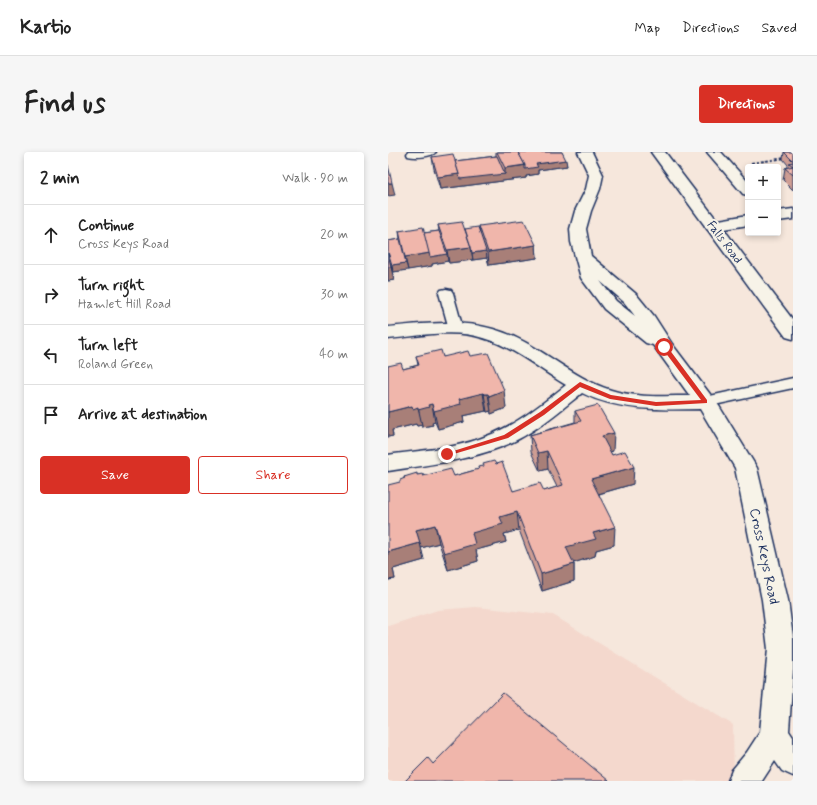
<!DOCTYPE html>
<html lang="en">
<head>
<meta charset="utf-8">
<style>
	:root { --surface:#fff; --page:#f6f6f6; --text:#222; --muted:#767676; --line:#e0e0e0; --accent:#d93025 }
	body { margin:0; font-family:Mynerve,sans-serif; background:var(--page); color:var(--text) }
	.controls { position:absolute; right:12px; top:12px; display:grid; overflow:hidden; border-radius:4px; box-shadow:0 2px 6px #0003 }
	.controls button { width:36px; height:36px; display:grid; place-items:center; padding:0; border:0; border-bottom:1px solid var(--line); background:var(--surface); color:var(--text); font:20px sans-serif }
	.stop { position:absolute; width:12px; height:12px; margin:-9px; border:3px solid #d93025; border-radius:50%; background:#fff }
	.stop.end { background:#d93025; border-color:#fff; box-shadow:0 1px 4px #0008 }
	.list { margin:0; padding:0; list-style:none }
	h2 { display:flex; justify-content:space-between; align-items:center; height:52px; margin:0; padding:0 16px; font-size:17px }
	h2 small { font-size:13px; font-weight:400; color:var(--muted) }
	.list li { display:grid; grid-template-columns:26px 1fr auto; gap:12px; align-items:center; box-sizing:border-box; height:60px; padding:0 16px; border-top:1px solid var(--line) }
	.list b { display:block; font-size:15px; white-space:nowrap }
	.list p { margin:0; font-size:13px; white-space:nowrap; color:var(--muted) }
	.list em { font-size:13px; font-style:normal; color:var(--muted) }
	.actions { display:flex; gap:8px; padding:12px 16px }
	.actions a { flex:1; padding:9px 0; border:1px solid var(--accent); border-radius:4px; text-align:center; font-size:14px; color:var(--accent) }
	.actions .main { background:var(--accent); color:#fff }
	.icon { flex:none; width:22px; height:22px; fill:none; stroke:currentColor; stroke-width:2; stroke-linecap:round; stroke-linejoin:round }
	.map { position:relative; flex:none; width:405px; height:629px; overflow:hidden; border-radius:4px }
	header { display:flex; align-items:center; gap:24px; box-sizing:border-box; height:56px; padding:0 20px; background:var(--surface); border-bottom:1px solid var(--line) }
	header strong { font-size:19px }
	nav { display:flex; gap:22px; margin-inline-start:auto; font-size:14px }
	.intro { display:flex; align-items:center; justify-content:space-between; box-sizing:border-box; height:96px; padding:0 24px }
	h1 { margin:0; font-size:28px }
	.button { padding:10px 18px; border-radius:4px; background:var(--accent); color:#fff; font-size:14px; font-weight:700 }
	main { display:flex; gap:24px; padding:0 24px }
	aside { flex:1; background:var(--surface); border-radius:4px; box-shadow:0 2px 6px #0003 }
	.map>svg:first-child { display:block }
	.built { fill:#f4d8cd }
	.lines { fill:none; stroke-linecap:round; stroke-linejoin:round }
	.service-casing { stroke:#1b2f5e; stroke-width:3 }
	.minor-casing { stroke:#1b2f5e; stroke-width:3 }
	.secondary-casing { stroke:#1b2f5e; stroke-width:3 }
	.path { stroke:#1b2f5e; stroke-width:2; stroke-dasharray:3 2; stroke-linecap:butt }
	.service { fill:#f7f3e8; fill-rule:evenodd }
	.minor { fill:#f7f3e8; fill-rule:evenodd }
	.secondary { fill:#f7f3e8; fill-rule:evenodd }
	.wall { fill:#ce9d93; stroke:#1b2f5e }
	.shaded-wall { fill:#a87f78; stroke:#1b2f5e }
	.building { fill:#f0b6ab; stroke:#1b2f5e }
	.route { fill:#d93025 }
	.labels { text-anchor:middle; stroke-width:4; stroke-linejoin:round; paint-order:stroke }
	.far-street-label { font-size:12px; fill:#1b2f5e; stroke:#f7f3e8 }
	.street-label { font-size:14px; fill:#1b2f5e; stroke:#f7f3e8 }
</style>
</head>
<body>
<header>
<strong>Kartio</strong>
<nav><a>Map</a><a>Directions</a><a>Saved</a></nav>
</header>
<div class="intro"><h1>Find us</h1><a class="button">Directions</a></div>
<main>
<aside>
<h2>2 min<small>Walk · 90 m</small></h2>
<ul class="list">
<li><svg class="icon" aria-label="ahead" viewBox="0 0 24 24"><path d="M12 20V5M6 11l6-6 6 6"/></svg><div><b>Continue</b><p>Cross Keys Road</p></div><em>20 m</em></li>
<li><svg class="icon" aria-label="right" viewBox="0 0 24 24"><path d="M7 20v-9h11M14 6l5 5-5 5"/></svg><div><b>Turn right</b><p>Hamlet Hill Road</p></div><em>30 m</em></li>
<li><svg class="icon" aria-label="left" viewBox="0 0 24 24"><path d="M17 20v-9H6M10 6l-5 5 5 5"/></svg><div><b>Turn left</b><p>Roland Green</p></div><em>40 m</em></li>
<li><svg class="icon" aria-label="arrive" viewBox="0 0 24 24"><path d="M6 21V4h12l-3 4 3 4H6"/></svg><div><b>Arrive at destination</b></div></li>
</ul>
<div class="actions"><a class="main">Save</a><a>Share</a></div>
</aside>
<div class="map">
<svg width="405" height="629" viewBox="0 0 405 629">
	<rect width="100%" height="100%" fill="#f6e7dc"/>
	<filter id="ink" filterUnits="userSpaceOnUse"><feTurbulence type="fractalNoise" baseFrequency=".025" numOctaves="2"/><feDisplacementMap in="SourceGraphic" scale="8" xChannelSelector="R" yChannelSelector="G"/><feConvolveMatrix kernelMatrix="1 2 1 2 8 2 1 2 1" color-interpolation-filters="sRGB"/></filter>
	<g filter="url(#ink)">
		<polygon class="built" points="88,455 165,463 345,573 346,629 0,629 0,474 50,458"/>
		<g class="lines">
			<g class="service-casing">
				<g id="service">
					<path d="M20 0H48C43 5 28 6 20 4L19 2Z"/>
					<polygon points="58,137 63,138 65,141 75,177 73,180 63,180 61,177 51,141 53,138"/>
					<polygon points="405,226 405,236 317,255 311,254 309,250 311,246 317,245"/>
				</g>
			</g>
			<g class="minor-casing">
				<g id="minor">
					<path d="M190 0H204L215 23 212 37 203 59 198 77 203 104 248 142 266 164 284 192 331 254 369 316 400 448 405 486V518L401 579 405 585V624L394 619 387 609 374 629H340L344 618 359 600 372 580 380 497 374 448 347 316 312 257C272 258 230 259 194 241 169 261 143 284 113 295 77 309 38 313 0 319V303C33 298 68 297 99 284 128 273 154 252 178 233 151 217 126 195 95 186 65 176 30 184 0 187V175C35 172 71 167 105 177 149 189 181 225 223 238 248 246 276 244 302 244L265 193 258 191 216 157 193 126 183 90 182 77 187 59 198 37 201 23ZM212 129 236 150 247 164 228 149Z"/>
					<polygon points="319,0 333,0 360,30 360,43 355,42"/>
					<polygon points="405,57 405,67 390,69 390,59"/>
					<polygon points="360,63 360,73 325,79 319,77 317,74 319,71 325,69"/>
				</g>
			</g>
			<g class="secondary-casing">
				<polygon id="secondary" points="263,0 277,0 405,168 405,187 398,185"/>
			</g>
			<polyline class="path" points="363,11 405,5"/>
			<use href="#service" class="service"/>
			<use href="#minor" class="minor"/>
			<use href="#secondary" class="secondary"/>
		</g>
		<g class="wall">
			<polygon points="108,0 174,0 179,14 150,18 150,22 138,24 138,26 52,37 46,17 44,5 67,9 108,4"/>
			<polygon points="396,0 405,0 405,38 395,28 397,16 400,15 400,13 395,7"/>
			<polygon points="50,73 77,77 92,82 91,74 148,93 149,106 101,113 98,104 99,106 61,111 60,109 44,112 44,114 5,120 2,110 6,128 0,129 0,89 12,87 11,79 36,81 51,79"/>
			<polygon points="28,204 55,205 82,204 118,256 103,262 103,259 99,260 98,259 75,264 76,270 50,277 47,270 44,271 45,273 34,275 34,273 29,274 28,272 4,278 5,284 0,285 0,214 15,217 30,213"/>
			<polygon points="187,259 225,299 222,300 245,332 211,342 226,393 208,398 207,404 185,411 186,412 186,429 154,439 131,378 116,382 118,390 88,398 90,409 60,418 51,391 33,396 36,408 5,417 7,427 0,428 12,330 16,326 16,325 29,323 35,324 66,324 91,317 90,315 125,339 156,339 169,335 160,317 152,319 143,300 142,283 187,270"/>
		</g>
		<g class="shaded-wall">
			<polygon points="178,8 179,14 150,18 150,22 138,24 138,26 52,37 50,25 71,22 117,22 117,16"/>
			<polygon points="0,31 4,31 7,43 0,44"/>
			<polygon points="148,93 149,106 101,113 100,100"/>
			<polygon points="83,95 85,108 61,111 59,98"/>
			<polygon points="98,99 99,106 85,108 84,101"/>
			<polygon points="42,101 59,102 60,109 44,112 44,114 20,118 17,105"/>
			<polygon points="18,111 20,118 5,120 4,113"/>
			<polygon points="0,115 3,115 6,128 0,129"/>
			<polygon points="116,238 118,256 103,262 101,244"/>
			<polygon points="95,241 98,259 75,264 76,270 50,277 46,259 71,247"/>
			<polygon points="96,242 100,242 103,259 99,260"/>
			<polygon points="44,252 47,270 44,271 45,273 34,275 30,258 40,253"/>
			<polygon points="24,254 30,255 34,273 29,274 28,272 4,278 5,284 0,285 0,260"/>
			<polygon points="226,281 225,299 214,302 214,284"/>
			<polygon points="159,299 160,317 152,319 150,301"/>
			<polygon points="246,315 245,332 203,344 203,327"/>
			<polygon points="129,360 131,378 116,382 118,390 88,398 90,409 60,418 56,401 84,381 112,365"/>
			<polygon points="47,373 51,391 33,396 28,378"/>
			<polygon points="227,375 226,393 208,398 207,404 179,413 178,395 205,381"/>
			<polygon points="32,391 36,408 5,417 7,427 0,428 0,400"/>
			<polygon points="186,412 186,429 154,439 153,422"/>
		</g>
		<g class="building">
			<polygon points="109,0 130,0 137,13 117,16"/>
			<polygon points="130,0 174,0 178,8 148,12 150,15 137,17 137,13"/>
			<polygon points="396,0 405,0 405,8 404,8"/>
			<polygon points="65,2 71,22 50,25 44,5"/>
			<polygon points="109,4 117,22 72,27 71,22 67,9"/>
			<polygon points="405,10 405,23 397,16 405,14 401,11"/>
			<polygon points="0,13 4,31 0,31"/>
			<polygon points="136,68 148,93 100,100 91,74"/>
			<polygon points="74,70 83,95 59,98 50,73"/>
			<polygon points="35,75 42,101 17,105 11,79"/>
			<polygon points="90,75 98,99 84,101 83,95 77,77"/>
			<polygon points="51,79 59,102 42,105 36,81"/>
			<polygon points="12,87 18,111 4,113 0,100 0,89"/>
			<polygon points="0,101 3,115 0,115"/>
			<polygon points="53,198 55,205 80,199 82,204 100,201 116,238 101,244 100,242 96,242 95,241 71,247 73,252 46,259 44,252 40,253 41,255 30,258 30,255 25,257 24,254 0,260 0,214 13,211 15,217 31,213 28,204"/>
			<polygon points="210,253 226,281 214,284 224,303 237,299 246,315 203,327 227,375 205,381 208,387 178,395 186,412 153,422 129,360 112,365 115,372 84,381 87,392 56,401 47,373 28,378 32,391 0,400 0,333 12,330 12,328 17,326 16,325 29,321 29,323 35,322 35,324 63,317 66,324 91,317 90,315 96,314 95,312 106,309 108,312 114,310 125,339 152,331 156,339 175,333 159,299 150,301 142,283 193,269 187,259"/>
			<polygon points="115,541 221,629 17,629 40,606 45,612"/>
		</g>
	</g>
	<polygon class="route" points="274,193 278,193 319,248 319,251 268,254 222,247 192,235 156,263 120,286 59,304 56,302 116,283 152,260 192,230 223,243 268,250 313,248 274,196"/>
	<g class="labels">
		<g class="far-street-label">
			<text transform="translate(337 90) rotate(53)" y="4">Falls Road</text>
		</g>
		<g class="street-label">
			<text transform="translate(377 404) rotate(78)" y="5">Cross Keys Road</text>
		</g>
	</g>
</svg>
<div class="controls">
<button>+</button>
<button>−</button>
</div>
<div class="stop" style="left:276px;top:195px"></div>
<div class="stop end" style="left:59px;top:302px"></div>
</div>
</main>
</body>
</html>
